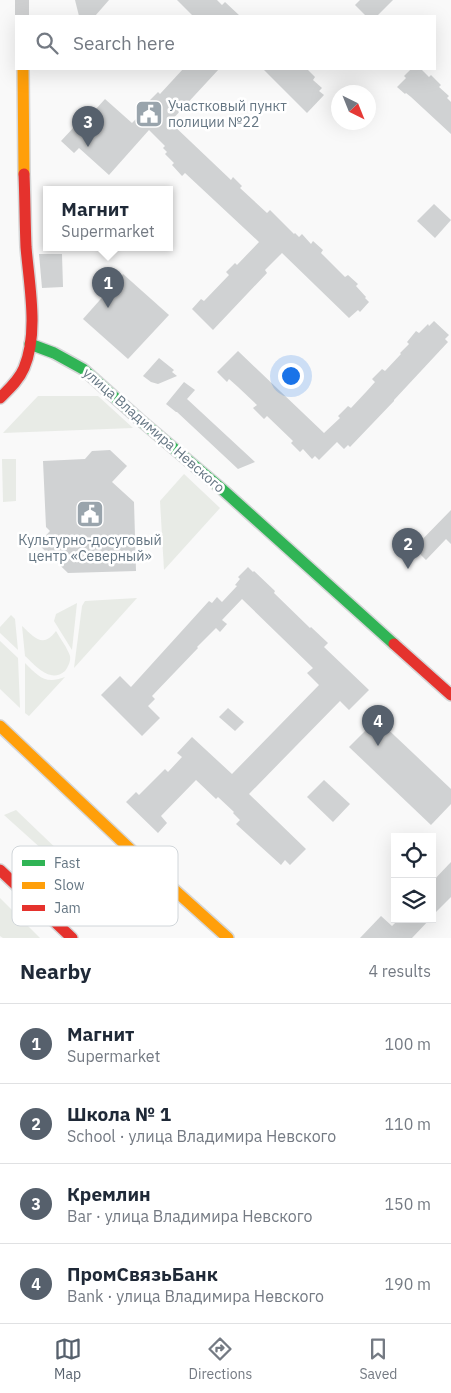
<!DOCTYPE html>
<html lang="en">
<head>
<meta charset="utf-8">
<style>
	:root { --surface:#fff; --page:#f6f6f7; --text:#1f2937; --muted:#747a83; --line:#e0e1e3; --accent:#56606c }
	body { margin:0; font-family:"IBM Plex Sans",sans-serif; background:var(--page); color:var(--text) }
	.controls { position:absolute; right:15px; bottom:15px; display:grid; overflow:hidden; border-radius:0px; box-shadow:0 5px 20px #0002 }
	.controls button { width:45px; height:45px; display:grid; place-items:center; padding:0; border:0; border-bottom:1px solid var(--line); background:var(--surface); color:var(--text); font:25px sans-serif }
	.compass { position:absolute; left:331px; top:85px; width:45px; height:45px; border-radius:50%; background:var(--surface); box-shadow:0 5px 20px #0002; rotate:137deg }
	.you { position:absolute; left:290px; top:375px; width:18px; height:18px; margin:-12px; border:4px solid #fff; border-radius:50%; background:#1a73e8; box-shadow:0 0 0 8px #1a73e833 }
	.badge { display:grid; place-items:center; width:32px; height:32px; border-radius:50%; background:var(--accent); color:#fff; font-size:16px; font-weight:700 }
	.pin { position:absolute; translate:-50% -41px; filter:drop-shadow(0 1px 2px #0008) }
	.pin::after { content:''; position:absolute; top:26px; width:18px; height:15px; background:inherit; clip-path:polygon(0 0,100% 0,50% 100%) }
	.popup { position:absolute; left:43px; top:186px; width:130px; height:65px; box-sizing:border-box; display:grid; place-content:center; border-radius:0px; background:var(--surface); filter:drop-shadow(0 1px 4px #0005); font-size:16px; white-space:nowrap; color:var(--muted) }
	.popup b { font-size:19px; color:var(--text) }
	.popup::after { content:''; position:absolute; left:50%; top:100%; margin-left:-10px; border:10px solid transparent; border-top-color:var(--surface) }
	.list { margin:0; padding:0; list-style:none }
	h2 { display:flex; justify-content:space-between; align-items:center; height:65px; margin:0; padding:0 20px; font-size:21px }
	h2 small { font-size:16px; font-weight:400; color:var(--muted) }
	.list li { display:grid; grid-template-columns:32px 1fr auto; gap:15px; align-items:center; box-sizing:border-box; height:80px; padding:0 20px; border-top:1px solid var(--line) }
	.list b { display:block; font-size:19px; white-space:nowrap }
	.list p { margin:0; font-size:16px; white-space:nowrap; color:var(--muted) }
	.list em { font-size:16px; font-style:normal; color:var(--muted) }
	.icon { flex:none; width:28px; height:28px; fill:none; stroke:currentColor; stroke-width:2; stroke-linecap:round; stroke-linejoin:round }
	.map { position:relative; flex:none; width:451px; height:938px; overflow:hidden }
	.search { position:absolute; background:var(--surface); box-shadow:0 5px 20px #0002; left:15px; right:15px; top:15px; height:55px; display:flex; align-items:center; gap:12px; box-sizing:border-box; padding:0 18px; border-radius:0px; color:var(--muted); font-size:19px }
	.sheet { height:385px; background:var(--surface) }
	nav { display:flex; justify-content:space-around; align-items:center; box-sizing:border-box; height:70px; border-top:1px solid var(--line); background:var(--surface); font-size:14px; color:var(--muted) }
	nav a { display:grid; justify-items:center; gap:2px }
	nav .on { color:var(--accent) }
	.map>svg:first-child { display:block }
	.green { fill:#e8ebe6 }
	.building { fill:#d0d2d3 }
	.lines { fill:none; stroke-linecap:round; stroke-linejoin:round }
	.fast-casing { stroke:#d5d6d7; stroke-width:14 }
	.slow-casing { stroke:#d5d6d7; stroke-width:14 }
	.jam-casing { stroke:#d5d6d7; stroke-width:14 }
	.street { stroke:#cecfd0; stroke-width:14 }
	.fast { stroke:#30b455; stroke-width:11 }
	.slow { stroke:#ff9f0a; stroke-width:11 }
	.jam { stroke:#e5322d; stroke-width:11 }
	.labels { text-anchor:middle; stroke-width:5; stroke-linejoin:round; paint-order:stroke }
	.poi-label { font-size:14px; fill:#657683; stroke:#fff; text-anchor:start }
	.street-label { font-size:14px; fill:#657683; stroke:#fff }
	.key { fill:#fff; stroke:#d1d6da; stroke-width:1 }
	.key-label { font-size:14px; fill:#657683 }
</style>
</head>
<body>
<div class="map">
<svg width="451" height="938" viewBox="0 0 451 938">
	<rect width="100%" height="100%" fill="#f9f9f9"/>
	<g class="green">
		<polygon points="38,396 98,396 133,428 3,433"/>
		<polygon points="2,459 16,459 16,501 3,502"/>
		<polygon points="184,474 220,508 164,570 160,501"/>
		<polygon points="137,598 74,668 82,606 85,601"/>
		<polygon points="77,603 72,650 54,621 56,614"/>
		<polygon points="11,615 15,619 18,650 0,633 0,627"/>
		<path d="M22 626C34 637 43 649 56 631 60 638 68 649 70 656 71 661 68 667 65 671 50 684 35 665 25 656Z"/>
		<polygon points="0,641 18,658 20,708 0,689"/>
		<path d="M25 663C38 676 45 685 65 677L29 716 25 713Z"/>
		<polygon points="16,810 114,904 123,922 4,815"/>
		<polygon points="0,898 40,938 3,938 0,936"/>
	</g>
	<g class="building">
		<polygon points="75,0 109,0 95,16 79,16"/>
		<polygon points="177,0 217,0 222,5 225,2 240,16 193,16"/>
		<polygon points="360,0 393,0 377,16 366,16 355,5"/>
		<polygon points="183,69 219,69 170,122 231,180 233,177 242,186 240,188 267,213 270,210 294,234 295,233 299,237 302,234 311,244 313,241 323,250 321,253 345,277 348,275 358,284 356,286 366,297 365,298 369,302 360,312 358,310 349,318 282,253 265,270 267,273 213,330 192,309 201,299 204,301 229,275 226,272 235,263 237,265 259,242 185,173 182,176 172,165 174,163 165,154 167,152 163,148 165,146 149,130 109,175 79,148 74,153 61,141 74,127 77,130 105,99 132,123 150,105 148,102 158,92 160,94"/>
		<polygon points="263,69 307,69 315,77 313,80 322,88 319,91 324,95 307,113"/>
		<polygon points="411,69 421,69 429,77 431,75 441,85 439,87 449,96 447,98 451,102 451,134 411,97 406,93 405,94 397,87 406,78 404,76"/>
		<polygon points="434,204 451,220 435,238 417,221"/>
		<polygon points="39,254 62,254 63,287 42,288"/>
		<polygon points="123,274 169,315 128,359 83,319"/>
		<polygon points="434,321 449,335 445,339 448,342 394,400 394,401 350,447 348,445 344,449 337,442 319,460 315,456 312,459 303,449 300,452 291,443 293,441 267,416 264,419 253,408 257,405 238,387 229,379 227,382 217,372 238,351 324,433 340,418 338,416 348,406 351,408 366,392 375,382 372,379 382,369 385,371 401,354 400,353 409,344 407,342 416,331 419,333 428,324 429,326"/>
		<polygon points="159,358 174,370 172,372 177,376 158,384 151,382 143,376"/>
		<polygon points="184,382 195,390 187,399 255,462 238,469 177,412 176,412 166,404"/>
		<polygon points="110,450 127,466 112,482 134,502 136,571 68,573 38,544 50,531 46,527 43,461 85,459 92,451"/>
		<polygon points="451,510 451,544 446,539 426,560 414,548"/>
		<polygon points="248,567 253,572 254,571 275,591 274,593 310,628 311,627 328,643 324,647 369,690 349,710 340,701 249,794 306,849 290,865 285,860 281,865 236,824 240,820 233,813 234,812 218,797 216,799 196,780 161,816 167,823 158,833 126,802 136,792 139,795 165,769 168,772 182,757 177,753 192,737 232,774 319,685 307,673 313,668 242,599 222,620 227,624 220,632 216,628 197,647 198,648 152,696 155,699 148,706 160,718 142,736 101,695 120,676 131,687 209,601 212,603 217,597 222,602 237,586 235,585 240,579 238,577"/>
		<polygon points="228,708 244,722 235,731 219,717"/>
		<polygon points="377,719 451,789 451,804 431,825 349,747"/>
		<polygon points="324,780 350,804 333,822 307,797"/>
		<polygon points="451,862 451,897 432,916 432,882"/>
		<polygon points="381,916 392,926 399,919 430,919 412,938 360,938"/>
	</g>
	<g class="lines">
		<g class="fast-casing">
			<polyline id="fast" points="30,344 54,353 83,369 139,419 223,490 394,644"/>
		</g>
		<g class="slow-casing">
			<g id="slow">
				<polyline points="23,69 24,174"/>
				<polyline points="0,726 149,867 228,938"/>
			</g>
		</g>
		<g class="jam-casing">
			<g id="jam">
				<path d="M0 398C9 389 19 380 24 368 39 333 29 284 26 247 25 222 25 198 24 174"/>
				<polyline points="394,644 451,695"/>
				<polyline points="0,870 72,938"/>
			</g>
		</g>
		<polyline class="street" points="22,0 22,16"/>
		<use href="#fast" class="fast"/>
		<use href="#slow" class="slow"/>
		<use href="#jam" class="jam"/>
	</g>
	<defs>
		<g id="civic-square" transform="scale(1.4375)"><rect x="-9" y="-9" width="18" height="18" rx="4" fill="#99a4ac" stroke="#fff"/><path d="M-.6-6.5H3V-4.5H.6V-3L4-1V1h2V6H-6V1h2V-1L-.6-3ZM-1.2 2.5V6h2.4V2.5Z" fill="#fff"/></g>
	</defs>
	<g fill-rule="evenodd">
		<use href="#civic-square" x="149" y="114"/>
		<use href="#civic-square" x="90" y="514"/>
	</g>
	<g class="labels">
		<g class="poi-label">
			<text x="168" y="111">Участковый пункт<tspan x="168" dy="16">полиции №22</tspan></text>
			<text x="90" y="545" text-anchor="middle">Культурно-досуговый<tspan x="90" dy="16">центр «Северный»</tspan></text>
		</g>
		<g class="street-label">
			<text transform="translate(154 430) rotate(41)" y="5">улица Владимира Невского</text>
		</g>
	</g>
	<rect x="12" y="846" width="166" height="80" rx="8" class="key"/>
	<rect x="22" y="860" width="23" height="6" fill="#30b455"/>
	<rect x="22" y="882" width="23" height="7" fill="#ff9f0a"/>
	<rect x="22" y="905" width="23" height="6" fill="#e5322d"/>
	<g class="key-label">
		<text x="54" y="868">Fast</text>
		<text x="54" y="890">Slow</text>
		<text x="54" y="913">Jam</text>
	</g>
</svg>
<div class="controls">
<button><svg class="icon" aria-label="locate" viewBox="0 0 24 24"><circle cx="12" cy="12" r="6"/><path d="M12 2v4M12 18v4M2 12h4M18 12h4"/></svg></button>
<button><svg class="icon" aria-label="layers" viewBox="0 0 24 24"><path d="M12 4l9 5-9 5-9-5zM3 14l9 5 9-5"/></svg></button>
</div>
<svg class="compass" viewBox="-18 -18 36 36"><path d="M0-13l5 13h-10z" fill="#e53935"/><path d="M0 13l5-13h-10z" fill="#747a83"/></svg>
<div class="you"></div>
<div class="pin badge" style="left:108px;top:308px">1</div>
<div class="popup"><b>Магнит</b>Supermarket</div>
<div class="pin badge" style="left:408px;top:569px">2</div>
<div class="pin badge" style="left:88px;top:147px">3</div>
<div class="pin badge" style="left:378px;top:746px">4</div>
<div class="search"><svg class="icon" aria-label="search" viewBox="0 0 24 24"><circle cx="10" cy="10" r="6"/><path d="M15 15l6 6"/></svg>Search here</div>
</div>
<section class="sheet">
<h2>Nearby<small>4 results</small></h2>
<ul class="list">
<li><span class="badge">1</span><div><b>Магнит</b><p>Supermarket</p></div><em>100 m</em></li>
<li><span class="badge">2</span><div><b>Школа № 1</b><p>School · улица Владимира Невского</p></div><em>110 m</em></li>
<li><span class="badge">3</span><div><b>Кремлин</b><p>Bar · улица Владимира Невского</p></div><em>150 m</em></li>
<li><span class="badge">4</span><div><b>ПромСвязьБанк</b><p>Bank · улица Владимира Невского</p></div><em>190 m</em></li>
</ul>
</section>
<nav>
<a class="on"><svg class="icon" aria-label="map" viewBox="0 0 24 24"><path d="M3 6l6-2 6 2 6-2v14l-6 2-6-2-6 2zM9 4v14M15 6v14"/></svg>Map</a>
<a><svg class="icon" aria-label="directions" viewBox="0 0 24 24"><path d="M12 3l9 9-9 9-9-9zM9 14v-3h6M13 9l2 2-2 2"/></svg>Directions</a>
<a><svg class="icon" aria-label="saved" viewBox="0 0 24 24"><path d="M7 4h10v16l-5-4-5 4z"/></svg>Saved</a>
</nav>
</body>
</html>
